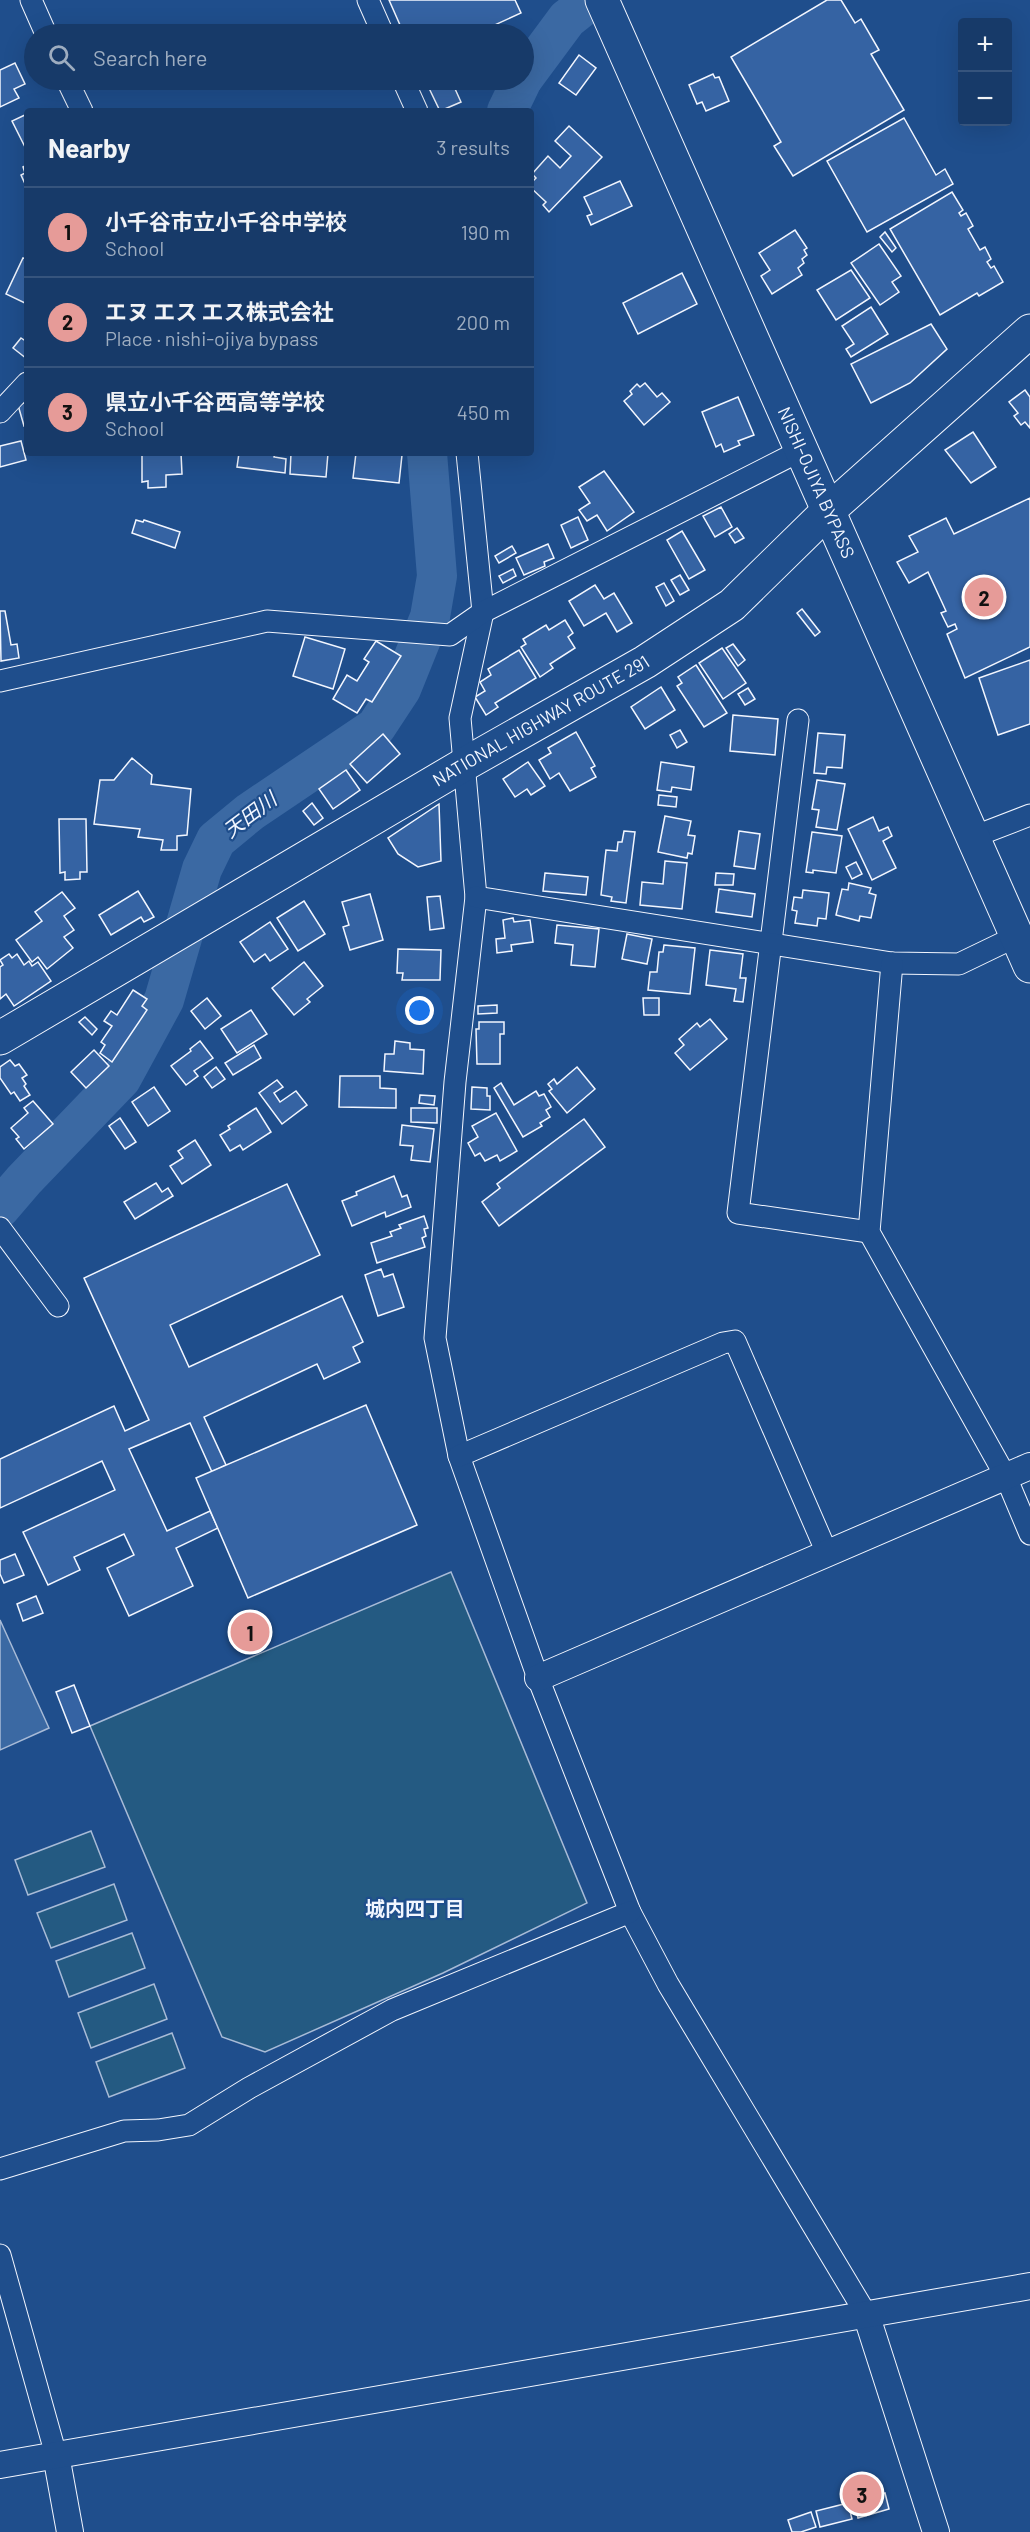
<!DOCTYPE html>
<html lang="en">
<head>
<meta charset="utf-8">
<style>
	:root { --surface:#173a69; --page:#20416f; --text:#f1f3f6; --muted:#9eadc0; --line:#36547d; --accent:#e69b98 }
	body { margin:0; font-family:Barlow,"Noto Sans JP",sans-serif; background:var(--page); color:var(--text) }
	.controls { position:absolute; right:18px; top:18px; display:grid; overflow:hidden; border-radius:6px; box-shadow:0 6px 24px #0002 }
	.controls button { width:54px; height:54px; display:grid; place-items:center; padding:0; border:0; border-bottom:2px solid var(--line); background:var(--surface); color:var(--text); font:30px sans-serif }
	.you { position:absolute; left:420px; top:1011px; width:21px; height:21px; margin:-15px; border:4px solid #fff; border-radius:50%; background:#1a73e8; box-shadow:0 0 0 9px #1a73e833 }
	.badge { display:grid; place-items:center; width:39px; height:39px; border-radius:50%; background:var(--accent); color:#111; font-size:20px; font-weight:700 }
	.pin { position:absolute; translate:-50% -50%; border:3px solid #fff; box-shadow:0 2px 6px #0006 }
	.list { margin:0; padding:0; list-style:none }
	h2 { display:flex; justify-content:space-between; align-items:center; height:78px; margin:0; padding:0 24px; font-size:26px }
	h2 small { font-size:20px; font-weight:400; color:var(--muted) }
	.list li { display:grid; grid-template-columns:39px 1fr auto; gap:18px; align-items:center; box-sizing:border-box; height:90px; padding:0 24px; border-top:2px solid var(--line) }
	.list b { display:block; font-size:22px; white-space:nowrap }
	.list p { margin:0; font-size:20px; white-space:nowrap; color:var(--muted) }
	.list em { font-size:20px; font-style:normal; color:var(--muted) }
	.icon { flex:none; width:33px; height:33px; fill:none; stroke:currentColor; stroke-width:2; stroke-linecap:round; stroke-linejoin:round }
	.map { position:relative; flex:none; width:1030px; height:2532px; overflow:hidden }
	.search { position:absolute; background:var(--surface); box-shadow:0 6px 24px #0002; left:24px; top:24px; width:510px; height:66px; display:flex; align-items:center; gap:15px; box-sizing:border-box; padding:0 21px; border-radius:33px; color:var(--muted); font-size:22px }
	.panel { position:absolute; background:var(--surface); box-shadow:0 6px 24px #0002; left:24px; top:108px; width:510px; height:348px; border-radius:6px }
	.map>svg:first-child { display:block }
	.green { fill:#245a82; stroke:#a8bbd7; stroke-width:1.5 }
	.water { fill:#3b69a3; stroke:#a8bbd7; stroke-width:1.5 }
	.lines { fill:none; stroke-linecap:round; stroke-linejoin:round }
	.river { stroke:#3b69a3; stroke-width:40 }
	.building { fill:#3563a3; stroke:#f2f6ff; stroke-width:1.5 }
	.minor-casing { stroke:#f2f6ff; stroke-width:23 }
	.tertiary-casing { stroke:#f2f6ff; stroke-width:28 }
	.trunk-casing { stroke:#f2f6ff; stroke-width:35 }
	.minor { stroke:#1f4e8c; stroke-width:21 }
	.tertiary { stroke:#1f4e8c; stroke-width:26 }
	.trunk { stroke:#1f4e8c; stroke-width:33 }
	.labels { text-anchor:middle; stroke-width:4.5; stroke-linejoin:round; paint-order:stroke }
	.street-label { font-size:18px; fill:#f2f6ff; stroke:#1f4e8c }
	.water-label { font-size:20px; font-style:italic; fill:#f2f6ff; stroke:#1f4e8c }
	.neighbourhood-label { font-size:20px; font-weight:bold; fill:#f2f6ff; stroke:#1f4e8c }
</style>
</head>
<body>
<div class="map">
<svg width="1030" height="2532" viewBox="0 0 1030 2532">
	<rect width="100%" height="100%" fill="#1f4e8c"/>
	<g class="green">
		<polygon points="451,1572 587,1903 443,1973 265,2052 222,2037 90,1726"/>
		<polygon points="91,1831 105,1867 28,1895 15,1860"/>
		<polygon points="114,1884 127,1920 51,1948 37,1913"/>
		<polygon points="132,1933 145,1968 69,1997 56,1961"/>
		<polygon points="154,1984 167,2019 91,2048 78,2013"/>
		<polygon points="172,2033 185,2068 109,2097 96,2062"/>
	</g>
	<polygon class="water" points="0,1620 49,1728 0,1750"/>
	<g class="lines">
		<g class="river">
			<polyline points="524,77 567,19 591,0"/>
			<polyline points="507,111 522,80"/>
			<polyline points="0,1208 24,1180 121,1079 164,1000 202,869 216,840 250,812 376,727 401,689 430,617 437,576 427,453"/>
		</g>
	</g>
	<g class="building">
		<polygon points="389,0 515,0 521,13 475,34 430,34 427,28 422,30 424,34 404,34"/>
		<polygon points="827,0 841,0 855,23 861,19 879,50 871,54 904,110 793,176 774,146 781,142 731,57"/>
		<polygon points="579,55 596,68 576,95 559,83"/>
		<polygon points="15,63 25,84 14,89 19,98 0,107 0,70"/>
		<polygon points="713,74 715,78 719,77 729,101 706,111 702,102 697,104 689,85"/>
		<polygon points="431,80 451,80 461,102 440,111 426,82"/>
		<polygon points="27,114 27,151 12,121"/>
		<polygon points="904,118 936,175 945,169 953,184 867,232 827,161"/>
		<polygon points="569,126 602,157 549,212 543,205 546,202 531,188 531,183 536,178 532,174 548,156 560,168 571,156 555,141"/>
		<polygon points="27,165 27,186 26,186 21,175 25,173 23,167"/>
		<polygon points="620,181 632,206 591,225 587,216 592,214 584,197"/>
		<polygon points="952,192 963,210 959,213 961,216 966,213 973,226 968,229 980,250 985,247 991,259 987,262 991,268 994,266 1003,282 979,296 977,293 940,315 890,229"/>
		<polygon points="795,230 807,248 804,250 807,255 802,259 804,263 798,268 802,275 772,294 761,276 770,270 759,253"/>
		<polygon points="885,232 896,248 892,252 880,237"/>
		<polygon points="879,244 901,276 892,282 899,292 880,305 851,263"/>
		<polygon points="23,258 27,259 27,304 6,294"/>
		<polygon points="851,270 870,298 836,320 817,290"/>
		<polygon points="682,273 697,304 638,334 623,303"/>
		<polygon points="871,307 888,334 851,357 846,349 854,344 842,326"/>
		<polygon points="931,324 947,349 910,383 871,403 851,364"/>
		<polygon points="21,338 27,342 27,359 13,348"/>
		<polygon points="645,383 657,397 662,393 670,402 644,425 624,401 632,394 630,391 637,384 640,387"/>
		<polygon points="1025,390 1030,397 1030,428 1025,422 1021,425 1014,416 1018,413 1009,402"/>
		<polygon points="738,397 754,435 738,441 740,445 724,452 721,444 716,447 702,412"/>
		<polygon points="27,402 27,425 24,426 18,405"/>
		<polygon points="973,432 996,467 971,483 945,450"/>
		<polygon points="21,441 26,460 0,467 0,446"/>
		<polygon points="142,453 181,453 182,474 166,475 166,487 148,488 148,481 142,482"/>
		<polygon points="239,453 275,453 274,457 286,459 285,473 237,467"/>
		<polygon points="291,453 328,453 326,477 290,474"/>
		<polygon points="356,453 402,455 399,483 353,478"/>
		<polygon points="604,471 634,512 607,531 597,515 587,521 579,510 590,503 579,487"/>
		<polygon points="1030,498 1030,647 965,678 947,634 957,629 955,624 948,627 941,613 946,611 928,572 909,583 897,562 918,552 909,536 946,518 954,534"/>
		<polygon points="721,507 732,527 715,537 703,516"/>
		<polygon points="578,517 588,540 571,548 561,525"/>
		<polygon points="136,520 143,522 144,520 180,532 175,548 132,533"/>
		<polygon points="737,528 744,538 735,543 729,534"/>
		<polygon points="682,531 705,570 689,579 667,540"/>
		<polygon points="548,544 554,558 544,562 545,566 524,575 516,558"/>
		<polygon points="512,546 516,553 499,563 495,556"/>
		<polygon points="513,569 516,576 503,583 499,576"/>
		<polygon points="680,575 689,590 680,595 671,580"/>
		<polygon points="664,583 674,601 666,606 656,587"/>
		<polygon points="595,585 604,599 614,593 632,623 617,632 606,613 584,626 569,601"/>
		<polygon points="802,609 820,632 815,636 797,613"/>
		<polygon points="0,611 5,611 11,645 17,644 19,658 1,661"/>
		<polygon points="565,620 573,633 568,637 575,648 550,664 553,668 540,677 521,647 526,644 523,639 546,625 549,630"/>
		<polygon points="305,637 345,649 333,689 293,676"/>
		<polygon points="376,641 401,656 372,702 366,699 357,713 333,699 347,675 357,681 369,662 364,659"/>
		<polygon points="733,644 745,660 738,666 726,648"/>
		<polygon points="722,648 746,683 723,699 699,663"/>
		<polygon points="519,650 536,678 495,703 498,707 486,715 475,697 485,691 480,682 491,675 488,669"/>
		<polygon points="1030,660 1030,724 998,735 979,678"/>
		<polygon points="696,665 727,713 704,727 677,686 682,683 678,677"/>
		<polygon points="661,687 675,710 645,729 631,707"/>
		<polygon points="748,688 755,699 745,705 738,694"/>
		<polygon points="733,715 778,719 775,755 730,751"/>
		<polygon points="680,730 687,742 677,748 670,735"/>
		<polygon points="576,732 595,766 591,768 596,777 570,791 559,773 550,779 539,760 551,753 548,748"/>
		<polygon points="818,733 845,735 842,768 827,767 826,774 814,773"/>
		<polygon points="383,734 400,754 367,783 350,764"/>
		<polygon points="132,758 152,775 151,784 191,789 187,835 177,836 177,850 161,850 163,840 138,837 140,829 94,824 100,780 114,780"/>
		<polygon points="528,762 545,786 531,795 527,789 515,797 503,779"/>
		<polygon points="661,762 694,767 691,790 672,787 671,792 657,790"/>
		<polygon points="346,770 360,790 333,809 319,789"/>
		<polygon points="817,780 845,784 837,830 816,827 819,810 812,809"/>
		<polygon points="659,795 677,797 676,807 658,805"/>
		<polygon points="312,803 323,818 314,825 303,811"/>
		<polygon points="439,804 441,861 418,867 398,854 388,838"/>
		<polygon points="665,816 691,821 688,835 695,836 692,854 688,853 687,858 658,852"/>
		<polygon points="873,817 879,831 888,827 892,836 883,841 896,868 872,880 848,829"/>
		<polygon points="59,819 86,819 87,872 80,872 80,879 65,880 65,872 60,873"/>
		<polygon points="624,831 635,832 626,903 611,901 612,897 601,895 606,850 617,851 618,842 622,842"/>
		<polygon points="739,831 760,834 755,869 734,866"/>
		<polygon points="812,832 842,836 836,873 813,870 813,873 806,872"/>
		<polygon points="665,861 687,863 682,909 640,905 642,882 663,884"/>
		<polygon points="856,862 862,874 852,879 846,867"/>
		<polygon points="545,873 588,877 586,895 543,891"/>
		<polygon points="716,873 734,874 733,885 715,885"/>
		<polygon points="849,883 871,888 869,893 876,895 871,918 860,916 859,921 836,915 842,889 848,890"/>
		<polygon points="719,889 755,894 752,917 716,912"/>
		<polygon points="803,890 829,893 826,919 818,918 817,926 795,923 797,911 792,910 794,897 802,898"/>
		<polygon points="138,891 154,917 144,922 141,917 111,935 99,915"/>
		<polygon points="62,892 75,908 64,916 74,930 64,937 73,948 47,969 38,957 32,962 16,940 42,921 35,912"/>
		<polygon points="370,894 383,940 350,950 343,927 349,925 342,902"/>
		<polygon points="440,896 444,928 430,930 427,897"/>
		<polygon points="304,901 325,934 298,951 277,918"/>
		<polygon points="513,918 514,922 530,920 533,942 511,945 512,951 497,953 496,939 505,938 503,920"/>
		<polygon points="270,922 288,949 270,961 265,954 254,962 240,942"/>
		<polygon points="557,925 599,929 595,967 571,965 573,945 555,943"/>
		<polygon points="627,934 652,939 647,964 622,959"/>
		<polygon points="664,945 695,948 690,994 648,990 650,972 657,972 659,952 663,952"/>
		<polygon points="398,949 441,950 440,980 402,980 403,973 397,973"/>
		<polygon points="710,950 743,954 740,978 746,978 743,1002 734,1001 736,989 706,985"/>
		<polygon points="9,954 12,958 17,954 24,965 29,961 32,966 38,962 51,981 14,1006 6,994 0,999 0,967 3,965 0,960"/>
		<polygon points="304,962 323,986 307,999 310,1002 294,1015 272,988"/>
		<polygon points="133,990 147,999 142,1006 147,1010 112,1062 100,1053 105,1045 101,1042 112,1026 104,1021 111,1011 117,1015"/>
		<polygon points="207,998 221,1016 205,1029 191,1011"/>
		<polygon points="643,998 659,998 659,1015 644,1015"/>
		<polygon points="497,1005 497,1013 478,1014 478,1006"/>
		<polygon points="251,1010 267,1034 237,1053 221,1029"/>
		<polygon points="85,1017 97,1029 92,1035 79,1022"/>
		<polygon points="710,1019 727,1039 690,1070 675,1053 684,1045 679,1039 697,1023 700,1027"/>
		<polygon points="479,1022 504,1022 504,1034 500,1034 500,1064 477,1064 476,1029 479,1029"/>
		<polygon points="200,1041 213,1058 194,1071 198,1076 186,1085 171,1066 191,1051 190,1049"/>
		<polygon points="395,1041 410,1043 410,1049 424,1050 423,1074 384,1071 385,1054 394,1054"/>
		<polygon points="254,1045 261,1058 233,1075 225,1063"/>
		<polygon points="94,1050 109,1066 86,1088 71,1072"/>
		<polygon points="10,1060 15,1066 19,1064 27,1075 22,1078 26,1084 24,1086 30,1095 20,1101 14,1092 11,1094 0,1078 0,1067"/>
		<polygon points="216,1067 225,1079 212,1088 204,1077"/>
		<polygon points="577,1067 595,1089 567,1113 549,1091 552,1089 548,1084 554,1079 557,1084"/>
		<polygon points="340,1076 380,1076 380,1088 396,1089 396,1108 339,1107"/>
		<polygon points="277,1080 283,1087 274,1093 280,1102 296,1091 307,1105 282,1124 259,1093"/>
		<polygon points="501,1083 514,1105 536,1091 539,1096 544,1094 551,1107 546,1110 550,1117 540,1123 542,1126 523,1137 494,1088"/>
		<polygon points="154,1087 170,1111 148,1126 132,1102"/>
		<polygon points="472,1087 487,1088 487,1096 490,1096 490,1110 471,1109"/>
		<polygon points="420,1095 435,1096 434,1105 419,1103"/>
		<polygon points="33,1101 53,1124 24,1149 16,1139 19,1137 11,1128 28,1113 24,1108"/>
		<polygon points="256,1108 271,1132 243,1150 240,1145 230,1151 220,1135 230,1129 228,1126"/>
		<polygon points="411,1108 437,1108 437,1123 411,1122"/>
		<polygon points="496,1113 517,1151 500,1161 497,1155 485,1161 480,1153 475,1156 468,1143 478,1137 472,1126"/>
		<polygon points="120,1118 136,1142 125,1149 109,1126"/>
		<polygon points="584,1119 605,1147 499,1226 482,1202 500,1188 497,1184"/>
		<polygon points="402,1125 434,1129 430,1162 411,1160 413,1146 400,1145"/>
		<polygon points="195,1140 211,1165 182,1184 170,1166 183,1158 178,1151"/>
		<polygon points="394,1176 402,1197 407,1195 411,1207 386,1217 385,1212 352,1226 342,1201 357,1195 356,1192"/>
		<polygon points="156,1183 162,1192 168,1188 173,1196 135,1219 124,1202"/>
		<polygon points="287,1184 320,1255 170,1325 189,1367 342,1296 363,1342 353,1347 360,1362 324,1379 317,1364 204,1417 226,1465 212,1472 190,1423 129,1449 167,1531 210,1511 218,1528 176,1548 193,1586 129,1616 107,1568 134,1555 124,1534 74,1557 80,1570 48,1585 23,1532 115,1490 102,1461 0,1508 0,1459 114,1406 125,1431 149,1420 84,1278"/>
		<polygon points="424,1216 428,1228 424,1229 426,1236 422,1238 425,1247 377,1263 371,1243 392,1236 390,1232 401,1228 399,1225"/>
		<polygon points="381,1269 384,1277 393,1274 404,1307 378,1316 365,1275"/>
		<polygon points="366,1405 417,1525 248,1598 196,1478"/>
		<polygon points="15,1554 24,1575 4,1583 0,1574 0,1560"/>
		<polygon points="36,1596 43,1613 23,1621 17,1604"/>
		<polygon points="74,1685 90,1726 72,1733 56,1692"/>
		<polygon points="885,2493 889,2509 858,2518 854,2501"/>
		<polygon points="848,2503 852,2519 820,2527 816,2511"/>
		<polygon points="811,2512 816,2527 801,2532 792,2532 788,2520"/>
	</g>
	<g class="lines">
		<g class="minor-casing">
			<g id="minor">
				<polyline points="31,0 46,34"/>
				<polyline points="368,0 383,34"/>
				<polyline points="67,80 82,111"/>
				<polyline points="403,80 417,111"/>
				<polyline points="0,412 27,383"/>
				<polyline points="467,453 483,612 460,718 476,897 455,1082 435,1338 459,1456 538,1678 630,1912 668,1984 866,2314"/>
				<polyline points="0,681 267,621 450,635 483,612 800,451"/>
				<polyline points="798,720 738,1213 869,1232"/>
				<polyline points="973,837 1030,815"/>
				<polyline points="476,897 892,963 959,964 1017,936"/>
				<polyline points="892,963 869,1232 1006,1477 1030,1534"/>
				<polyline points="0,1228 58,1306"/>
				<polyline points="459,1456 723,1343 735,1341 827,1553"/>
				<polyline points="0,2169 124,2131 158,2130 189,2125 249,2088 392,2010 630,1912"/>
				<polyline points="0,2255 56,2455"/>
			</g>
		</g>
		<g class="tertiary-casing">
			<g id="tertiary">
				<polyline points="538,1678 1030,1466"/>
				<polyline points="866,2314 936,2532"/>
				<polyline points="56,2455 70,2532"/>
				<polyline points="0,2465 1030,2286"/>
			</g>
		</g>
		<g class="trunk-casing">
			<g id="trunk">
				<path id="s1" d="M602 0 1030 966"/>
				<path id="s2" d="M0 1038 465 764 645 662 732 605 828 511 1030 331"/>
			</g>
		</g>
		<use href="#minor" class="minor"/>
		<use href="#tertiary" class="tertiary"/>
		<use href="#trunk" class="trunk"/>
	</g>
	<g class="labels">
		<g class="street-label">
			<text dy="6" stroke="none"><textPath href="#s1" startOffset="528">NISHI-OJIYA BYPASS</textPath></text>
			<text dy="6" stroke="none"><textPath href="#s2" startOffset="627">NATIONAL HIGHWAY ROUTE 291</textPath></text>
		</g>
		<g class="water-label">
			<text transform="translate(250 815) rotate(-37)" y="7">天田川</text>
		</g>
		<g class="neighbourhood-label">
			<text x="415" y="1916">城内四丁目</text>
		</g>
	</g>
</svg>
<div class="controls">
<button>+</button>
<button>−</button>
</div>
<div class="you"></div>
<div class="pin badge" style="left:250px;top:1632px">1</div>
<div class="pin badge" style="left:984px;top:597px">2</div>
<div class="pin badge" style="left:862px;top:2494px">3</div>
<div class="search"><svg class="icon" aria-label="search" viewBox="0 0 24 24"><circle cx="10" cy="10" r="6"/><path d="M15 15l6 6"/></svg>Search here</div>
<section class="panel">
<h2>Nearby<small>3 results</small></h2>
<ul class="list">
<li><span class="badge">1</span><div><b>小千谷市立小千谷中学校</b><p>School</p></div><em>190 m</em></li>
<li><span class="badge">2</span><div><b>エヌ エス エス株式会社</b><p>Place · nishi-ojiya bypass</p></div><em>200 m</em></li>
<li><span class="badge">3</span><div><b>県立小千谷西高等学校</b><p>School</p></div><em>450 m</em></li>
</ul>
</section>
</div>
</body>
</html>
